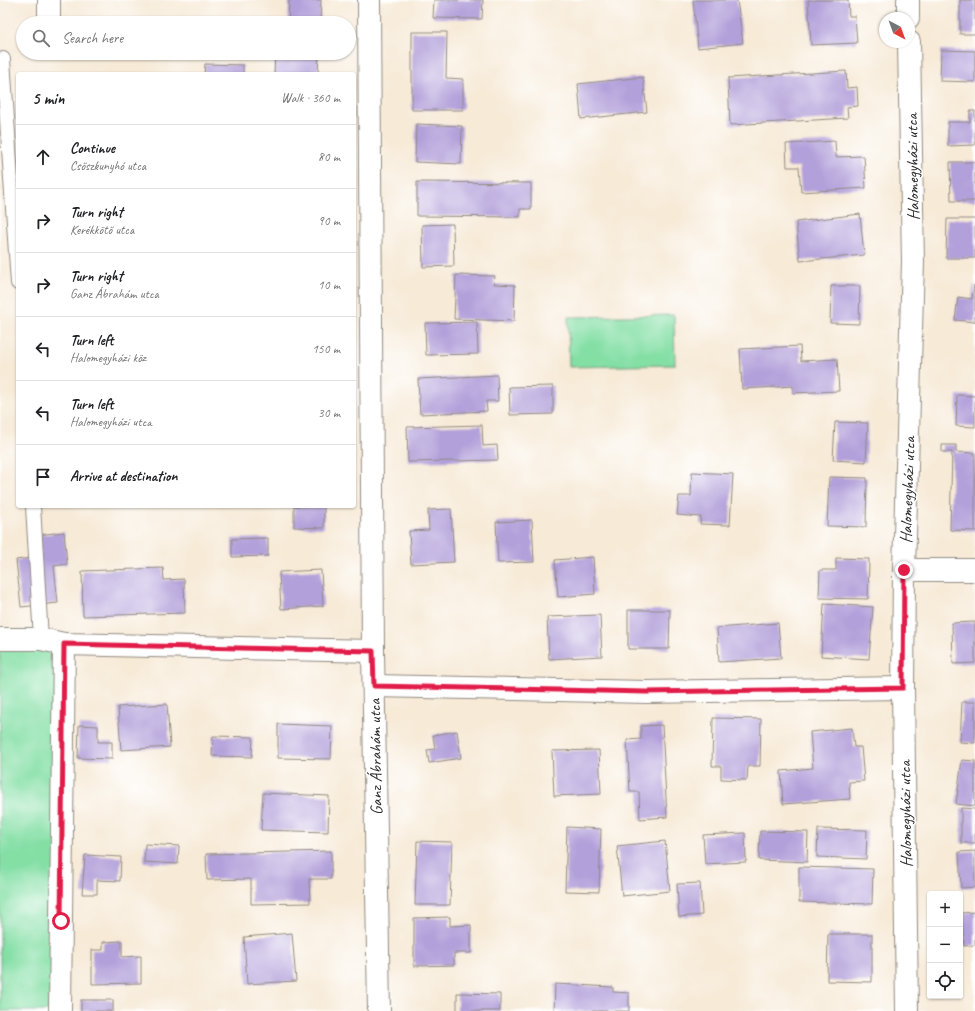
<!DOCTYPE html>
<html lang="en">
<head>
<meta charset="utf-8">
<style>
	:root { --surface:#fff; --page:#f6f6f6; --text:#202124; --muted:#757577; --line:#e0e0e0 }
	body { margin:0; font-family:Caveat,sans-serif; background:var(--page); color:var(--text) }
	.controls { position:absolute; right:12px; bottom:12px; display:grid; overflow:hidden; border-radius:4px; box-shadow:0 1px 3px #0004 }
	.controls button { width:36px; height:36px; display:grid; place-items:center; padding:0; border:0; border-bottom:1px solid var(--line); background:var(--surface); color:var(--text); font:20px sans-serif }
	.compass { position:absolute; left:879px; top:12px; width:36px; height:36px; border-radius:50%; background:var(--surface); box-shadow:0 1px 3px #0004; rotate:139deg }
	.stop { position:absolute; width:12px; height:12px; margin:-9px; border:3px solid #e11d48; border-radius:50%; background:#fff }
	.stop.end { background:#e11d48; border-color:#fff; box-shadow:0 1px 4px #0008 }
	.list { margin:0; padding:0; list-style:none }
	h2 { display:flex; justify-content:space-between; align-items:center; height:52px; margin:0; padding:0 16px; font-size:17px }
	h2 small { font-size:13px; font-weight:400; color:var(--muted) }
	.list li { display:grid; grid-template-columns:26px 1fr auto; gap:12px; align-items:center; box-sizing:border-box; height:64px; padding:0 16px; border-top:1px solid var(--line) }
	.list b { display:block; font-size:15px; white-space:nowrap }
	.list p { margin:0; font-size:13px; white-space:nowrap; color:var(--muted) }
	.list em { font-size:13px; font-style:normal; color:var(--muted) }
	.icon { flex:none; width:22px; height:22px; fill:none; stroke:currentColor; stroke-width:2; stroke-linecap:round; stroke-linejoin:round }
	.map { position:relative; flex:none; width:975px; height:1011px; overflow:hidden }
	.search { position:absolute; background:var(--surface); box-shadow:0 1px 3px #0004; left:16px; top:16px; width:340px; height:44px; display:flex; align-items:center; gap:10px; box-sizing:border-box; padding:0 14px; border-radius:22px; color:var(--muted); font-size:15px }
	.panel { position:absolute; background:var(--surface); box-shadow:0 1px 3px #0004; left:16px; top:72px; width:340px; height:436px; border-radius:4px }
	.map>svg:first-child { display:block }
	.green { fill:#84dfa5; stroke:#588568 }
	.building { fill:#b2a0da }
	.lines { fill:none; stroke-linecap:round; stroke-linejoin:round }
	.lane-casing { stroke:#918a81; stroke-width:16 }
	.street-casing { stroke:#918a81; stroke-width:24 }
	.lane { stroke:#fff; stroke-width:14 }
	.street { stroke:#fff; stroke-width:22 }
	.route { stroke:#e11d48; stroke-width:5 }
	.labels { text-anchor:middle; stroke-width:3; stroke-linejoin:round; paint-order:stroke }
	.street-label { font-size:17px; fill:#2b2b2b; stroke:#fff }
</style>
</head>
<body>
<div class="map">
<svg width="975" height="1011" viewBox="0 0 975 1011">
	<rect width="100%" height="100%" fill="#fff"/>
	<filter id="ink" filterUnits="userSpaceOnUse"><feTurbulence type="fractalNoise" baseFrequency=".025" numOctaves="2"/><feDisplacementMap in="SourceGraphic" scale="8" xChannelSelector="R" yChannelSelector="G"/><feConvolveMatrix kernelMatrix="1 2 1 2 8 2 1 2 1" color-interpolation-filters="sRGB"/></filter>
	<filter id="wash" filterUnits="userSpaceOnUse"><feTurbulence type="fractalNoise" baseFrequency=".012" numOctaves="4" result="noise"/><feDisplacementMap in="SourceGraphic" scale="16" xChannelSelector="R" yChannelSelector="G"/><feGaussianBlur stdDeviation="0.9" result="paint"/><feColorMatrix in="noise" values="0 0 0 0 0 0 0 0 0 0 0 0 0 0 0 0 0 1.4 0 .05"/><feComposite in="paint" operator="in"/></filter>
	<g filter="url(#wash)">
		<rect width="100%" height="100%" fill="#f7ead7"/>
		<g class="green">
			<polygon points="674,315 675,365 569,367 568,317"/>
			<polygon points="0,639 64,644 60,1011 0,1011"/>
		</g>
		<g id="blocks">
			<g class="building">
				<polygon points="289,0 321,0 320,23 288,23"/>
				<polygon points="434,0 483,0 482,19 433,18"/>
				<polygon points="693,0 737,0 743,43 698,48"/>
				<polygon points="808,0 848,0 849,16 855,16 857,43 811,45"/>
				<rect x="960" y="0" width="15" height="34"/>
				<polygon points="412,32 447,32 446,78 463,79 463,110 412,110"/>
				<polygon points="941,50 975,51 975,82 940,81"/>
				<polygon points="275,53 319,53 318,74 274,74"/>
				<polygon points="205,64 243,65 243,74 204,74"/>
				<polygon points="846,71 847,88 857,87 858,106 847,107 848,118 730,125 728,78"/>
				<polygon points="643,77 647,112 581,119 578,84"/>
				<polygon points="970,111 975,111 975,145 948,146 948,122 970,122"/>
				<polygon points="416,124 462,126 461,164 415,162"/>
				<polygon points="835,141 836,157 864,156 866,188 801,192 799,167 787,167 786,144"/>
				<polygon points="950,162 975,162 975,201 951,201"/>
				<polygon points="417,182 531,183 531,209 520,209 520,217 417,216"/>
				<polygon points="860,214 864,255 800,261 796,222"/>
				<polygon points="947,219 975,219 975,258 946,258"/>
				<polygon points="453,224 454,266 423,267 422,225"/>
				<polygon points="456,275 495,276 494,284 515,285 514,321 454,319"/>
				<polygon points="974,285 975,285 975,322 955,320 958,297 972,299"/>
				<polygon points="831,286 860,286 859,324 830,323"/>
				<polygon points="477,322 478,354 426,355 425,323"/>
				<polygon points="800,346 801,361 837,359 839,391 793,393 793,386 742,389 740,349"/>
				<polygon points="497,375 498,401 486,401 487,411 420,414 418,379"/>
				<polygon points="553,386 553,414 510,415 509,387"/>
				<polygon points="957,395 975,396 975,427 956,426"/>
				<polygon points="835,422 868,423 866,462 833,460"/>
				<polygon points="482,425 483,446 497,445 498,460 408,462 407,427"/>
				<polygon points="942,445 956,445 956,452 975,453 975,531 950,530 952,452 942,452"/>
				<polygon points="692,472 733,474 730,525 700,524 701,517 677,515 679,496 691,496"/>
				<polygon points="829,477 867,478 866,527 827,526"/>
				<polygon points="294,506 324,506 324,528 294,527"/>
				<polygon points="451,509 454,562 411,564 409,531 429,530 428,510"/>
				<polygon points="532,520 534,562 498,563 496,522"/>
				<polygon points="64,532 67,564 54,566 58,603 21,607 16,560 40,557 37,535"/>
				<polygon points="268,538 268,556 232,557 232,539"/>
				<polygon points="593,557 595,594 558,597 555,560"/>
				<polygon points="836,558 869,559 868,599 819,598 820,570 836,570"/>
				<polygon points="163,568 164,580 184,579 185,613 83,616 82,571"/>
				<polygon points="321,570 323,606 281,609 279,572"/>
				<polygon points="824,604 873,607 869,659 821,656"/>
				<polygon points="628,610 670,610 669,649 628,649"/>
				<polygon points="600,615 602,656 549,659 547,617"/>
				<polygon points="975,622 975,663 953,664 952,623"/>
				<polygon points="778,623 781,658 719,662 717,628"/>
				<polygon points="962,702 975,702 975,743 960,742"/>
				<polygon points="167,704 170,747 121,750 118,707"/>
				<polygon points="713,718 761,719 760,766 748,766 747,780 721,779 721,766 712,766"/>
				<polygon points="278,724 332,726 331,759 278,758"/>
				<polygon points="79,725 98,726 98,742 112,742 112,759 78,758"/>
				<polygon points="662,725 667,817 640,819 639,792 630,792 627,740 641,739 641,726"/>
				<polygon points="852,728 854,747 861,747 864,781 849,782 850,799 783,804 781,771 813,768 810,732"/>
				<polygon points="457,731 461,758 429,763 427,750 435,749 433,735"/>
				<polygon points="213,736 253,737 252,757 212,756"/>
				<polygon points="599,750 601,794 554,796 552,751"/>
				<polygon points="962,760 975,761 975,806 956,804"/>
				<polygon points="263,793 329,796 328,832 261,830"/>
				<polygon points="961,808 975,809 975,843 961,843"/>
				<polygon points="567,827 601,829 599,892 565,891"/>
				<polygon points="818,829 867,830 866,859 817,857"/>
				<polygon points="760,831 808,832 807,862 759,860"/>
				<polygon points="745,833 746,862 705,864 703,835"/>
				<polygon points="417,841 452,842 450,905 415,905"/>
				<polygon points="665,841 670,891 622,896 617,846"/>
				<polygon points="145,844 179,846 178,864 144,862"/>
				<polygon points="331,851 331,879 309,879 310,903 251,904 251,879 207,880 206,854"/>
				<polygon points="975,851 975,887 961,888 959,852"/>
				<polygon points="85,855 121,857 120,881 97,880 97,894 82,894"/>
				<polygon points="799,867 873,869 872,904 799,902"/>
				<polygon points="700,883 702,915 679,917 677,884"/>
				<polygon points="975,912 975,945 964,946 961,913"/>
				<polygon points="450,917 450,926 471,925 471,953 454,953 454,965 414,966 414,918"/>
				<polygon points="292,933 296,981 247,984 244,937"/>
				<polygon points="828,934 872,934 872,982 827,981"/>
				<polygon points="122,941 122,957 141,956 141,983 92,984 92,950 103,950 103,942"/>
				<polygon points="555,984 613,987 613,992 629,993 629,1011 554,1011"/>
				<polygon points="457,993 500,994 500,1011 457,1011"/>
				<rect x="81" y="1000" width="32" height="11"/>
			</g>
		</g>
	</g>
	<g filter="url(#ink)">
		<use href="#blocks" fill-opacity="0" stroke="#918a81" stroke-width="1"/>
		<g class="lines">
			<g class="lane-casing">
				<g id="lane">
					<polyline points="3,59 18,283"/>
					<polyline points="33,506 41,639"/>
				</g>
			</g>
			<g class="street-casing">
				<g id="street">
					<polyline points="49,0 49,18"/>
					<polyline points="369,0 373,651 379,1011"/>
					<polyline points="908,0 908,18"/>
					<polyline points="904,570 975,570"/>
					<polyline points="0,639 41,639 64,644 373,651"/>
					<polyline points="375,686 646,692 903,688"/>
					<polyline points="60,1011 64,644"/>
					<polyline points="907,1011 903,688 904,570 913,262 909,42"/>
				</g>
			</g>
			<use href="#lane" class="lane"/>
			<use href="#street" class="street"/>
		</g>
	</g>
	<g class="lines" filter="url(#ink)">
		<polyline class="route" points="61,921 64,644 373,651 374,686 646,692 903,688 904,570"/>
	</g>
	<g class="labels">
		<g class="street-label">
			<text transform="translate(912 167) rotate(-91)" y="6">Halomegyházi utca</text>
			<text transform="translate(907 490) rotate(-88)" y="6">Halomegyházi utca</text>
			<text transform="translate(375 757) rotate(-91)" y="6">Ganz Ábrahám utca</text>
			<text transform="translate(905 814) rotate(-91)" y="6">Halomegyházi utca</text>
		</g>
	</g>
</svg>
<div class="controls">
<button>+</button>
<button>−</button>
<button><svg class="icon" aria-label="locate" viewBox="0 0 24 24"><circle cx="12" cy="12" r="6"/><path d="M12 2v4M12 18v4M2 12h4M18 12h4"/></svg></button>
</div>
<svg class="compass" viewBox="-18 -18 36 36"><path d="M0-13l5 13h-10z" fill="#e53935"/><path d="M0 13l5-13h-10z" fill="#757577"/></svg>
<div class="stop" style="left:61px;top:921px"></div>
<div class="stop end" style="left:904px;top:570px"></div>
<div class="search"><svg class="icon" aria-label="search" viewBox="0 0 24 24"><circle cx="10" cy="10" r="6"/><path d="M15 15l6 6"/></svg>Search here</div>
<section class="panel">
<h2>5 min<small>Walk · 360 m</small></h2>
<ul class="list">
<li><svg class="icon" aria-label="ahead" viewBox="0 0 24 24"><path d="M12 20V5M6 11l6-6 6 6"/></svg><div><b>Continue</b><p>Csőszkunyhó utca</p></div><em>80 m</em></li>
<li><svg class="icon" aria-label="right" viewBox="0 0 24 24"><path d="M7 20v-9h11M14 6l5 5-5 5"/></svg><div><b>Turn right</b><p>Kerékkötő utca</p></div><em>90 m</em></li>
<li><svg class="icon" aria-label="right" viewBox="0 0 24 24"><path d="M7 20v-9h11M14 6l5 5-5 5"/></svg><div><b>Turn right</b><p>Ganz Ábrahám utca</p></div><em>10 m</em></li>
<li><svg class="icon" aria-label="left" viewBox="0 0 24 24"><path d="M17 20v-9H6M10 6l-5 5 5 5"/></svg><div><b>Turn left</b><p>Halomegyházi köz</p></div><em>150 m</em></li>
<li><svg class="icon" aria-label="left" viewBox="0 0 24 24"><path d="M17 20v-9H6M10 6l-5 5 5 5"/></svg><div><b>Turn left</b><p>Halomegyházi utca</p></div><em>30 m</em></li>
<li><svg class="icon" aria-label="arrive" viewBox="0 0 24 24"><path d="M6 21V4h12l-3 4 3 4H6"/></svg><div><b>Arrive at destination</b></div></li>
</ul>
</section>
</div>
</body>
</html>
